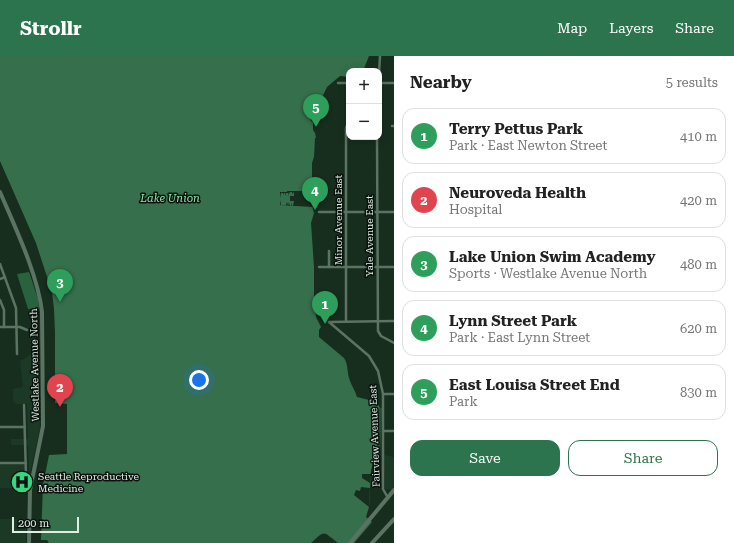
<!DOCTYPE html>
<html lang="en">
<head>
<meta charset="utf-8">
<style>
	:root { --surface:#fff; --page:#f6f6f6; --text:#222; --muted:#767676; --line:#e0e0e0; --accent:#2b744d }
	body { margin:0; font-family:"Roboto Serif",serif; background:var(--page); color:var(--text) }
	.controls { position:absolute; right:12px; top:12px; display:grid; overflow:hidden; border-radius:8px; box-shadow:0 2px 10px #0003 }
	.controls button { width:36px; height:36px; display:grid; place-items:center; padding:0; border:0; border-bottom:1px solid var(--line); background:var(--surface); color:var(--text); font:20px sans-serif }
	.scale { position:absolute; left:12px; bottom:10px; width:67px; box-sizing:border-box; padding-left:4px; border:2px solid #dfede3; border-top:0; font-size:11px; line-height:14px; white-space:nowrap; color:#dfede3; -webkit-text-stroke:3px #0a130d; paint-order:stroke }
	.you { position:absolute; left:199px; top:324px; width:14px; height:14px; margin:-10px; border:3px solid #fff; border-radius:50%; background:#1a73e8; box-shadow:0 0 0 6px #1a73e833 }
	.badge { display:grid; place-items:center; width:26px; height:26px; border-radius:50%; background:var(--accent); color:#fff; font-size:13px; font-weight:700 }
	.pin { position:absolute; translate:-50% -33px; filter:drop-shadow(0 1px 2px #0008) }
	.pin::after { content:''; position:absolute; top:21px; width:14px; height:12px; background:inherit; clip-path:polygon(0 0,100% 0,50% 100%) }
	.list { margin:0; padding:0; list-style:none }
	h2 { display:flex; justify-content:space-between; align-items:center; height:52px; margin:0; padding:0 16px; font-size:17px }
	h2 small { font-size:13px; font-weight:400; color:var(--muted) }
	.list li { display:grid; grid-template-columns:26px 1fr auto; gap:12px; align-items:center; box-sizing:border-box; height:56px; margin:0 8px 8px; padding:0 8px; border:1px solid var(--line); border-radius:12px }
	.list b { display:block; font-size:15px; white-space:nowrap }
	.list p { margin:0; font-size:13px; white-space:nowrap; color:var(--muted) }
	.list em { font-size:13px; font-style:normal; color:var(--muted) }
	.actions { display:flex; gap:8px; padding:12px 16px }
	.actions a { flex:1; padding:9px 0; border:1px solid var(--accent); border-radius:12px; text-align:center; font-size:14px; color:var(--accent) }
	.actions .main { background:var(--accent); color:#fff }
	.map { position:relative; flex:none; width:394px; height:487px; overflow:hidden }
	header { display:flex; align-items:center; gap:24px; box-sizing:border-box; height:56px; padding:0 20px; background:var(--accent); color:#fff }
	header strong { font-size:19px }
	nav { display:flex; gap:22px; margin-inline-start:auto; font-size:14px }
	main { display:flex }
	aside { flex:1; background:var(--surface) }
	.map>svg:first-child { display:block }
	.built { fill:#1c3926 }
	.green { fill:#244e34 }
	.forest { fill:#28623f }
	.water { fill:#366f4b }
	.pier { fill:#172e1f }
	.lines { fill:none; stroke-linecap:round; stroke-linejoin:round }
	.minor { stroke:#5b7362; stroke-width:2.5 }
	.secondary { stroke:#5b7362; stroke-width:4 }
	.labels { text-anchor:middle; stroke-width:3; stroke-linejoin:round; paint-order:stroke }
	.street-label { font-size:10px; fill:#dfede3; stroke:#0a130d }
	.poi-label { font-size:10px; fill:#dfede3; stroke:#0a130d; text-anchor:start }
	.water-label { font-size:11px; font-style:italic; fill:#8fe3ab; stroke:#0a130d }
</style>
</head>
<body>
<header>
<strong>Strollr</strong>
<nav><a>Map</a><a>Layers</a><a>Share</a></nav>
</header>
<main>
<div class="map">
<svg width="394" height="487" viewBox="0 0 394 487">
	<rect width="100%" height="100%" fill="#172e1f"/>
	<g class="built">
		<polygon points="39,290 40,372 30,417 29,417 28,389 11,389 11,383 28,383 27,348 17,348 13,345 13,333 23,331 20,305 26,302"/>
		<polygon points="384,399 394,401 394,431 392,434 385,433"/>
		<polygon points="0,408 25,408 26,432 0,432"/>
		<rect x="0" y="463" width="26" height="24"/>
	</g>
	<path class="green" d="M380 352H382L380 402 375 400C378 384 373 366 380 352Z"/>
	<polygon class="forest" points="29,216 38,243 39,253 28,253 17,218"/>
	<path class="water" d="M0 0H369L363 15H349V21L340 20 327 31 311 65 313 66V74L315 77 316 82H315L314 101 312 107V150L314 157 311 167 314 211V239L316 261 321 271 319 274V281L344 302C348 308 347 315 349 322 351 329 355 334 357 341L377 346 380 352 377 359V389L371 415 369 451 366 461 372 466 354 487H338C322 475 326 474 311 487H49L47 484H41L43 429 49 399 67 398V348L55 347V276L54 253 52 236 36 187 0 105Z"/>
	<g class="pier">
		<polygon points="287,135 312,135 312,151 280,149 281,144 281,149 284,149 284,146 284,149 286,149 287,146 288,149 288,146 289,150 289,147 290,150 291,150 292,147 292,150 293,150 294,145 290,145 290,140 294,140 294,136 292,138 292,136 290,136 289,138 289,136 288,140 288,137 286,137 286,140 285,137 284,137 283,139 283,137 281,137 280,142 280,136 287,136"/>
		<polygon points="362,418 371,418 370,432 369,451 354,439 356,434 360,435 361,431 370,432 370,427 362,422"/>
	</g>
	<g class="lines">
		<g class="minor">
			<polyline points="379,18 380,0"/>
			<polyline points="338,27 349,27"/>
			<polyline points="379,27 394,27"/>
			<polyline points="392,70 394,70"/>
			<polyline points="377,81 378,275 381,280 394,287"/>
			<polyline points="319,156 394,156"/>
			<polyline points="329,195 329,211"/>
			<polyline points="0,208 16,252 17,298"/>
			<polyline points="319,211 394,211"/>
			<polyline points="0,223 5,221"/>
			<polyline points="0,244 4,254 4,271"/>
			<polyline points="346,265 346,72 349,65"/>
			<polyline points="329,266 369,300 378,315 383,338 383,433 388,442"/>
			<polyline points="329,266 394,265"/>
			<polyline points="0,271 20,271 27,274"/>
			<polyline points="383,338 394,338"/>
			<polyline points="24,349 26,420 27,422 32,423"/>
			<polyline points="0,371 25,371"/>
			<polyline points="383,375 394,375"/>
			<polyline points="0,407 26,407"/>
		</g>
		<g class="secondary">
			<path d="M0 136C15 171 38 219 42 256L43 370 30 434 29 487"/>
			<polyline points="350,487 394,434"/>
			<polyline points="372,487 394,463"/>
		</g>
	</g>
	<defs>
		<g id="hospital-disc" transform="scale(1.15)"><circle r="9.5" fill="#35d881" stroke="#0a130d"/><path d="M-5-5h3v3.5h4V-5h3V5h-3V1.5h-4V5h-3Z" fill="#111"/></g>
	</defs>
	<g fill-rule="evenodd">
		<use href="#hospital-disc" x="22" y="426"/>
	</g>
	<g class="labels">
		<g class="street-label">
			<text transform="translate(338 164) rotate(-90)" y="4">Minor Avenue East</text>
			<text transform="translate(369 180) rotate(-90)" y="4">Yale Avenue East</text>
			<text transform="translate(34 309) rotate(-91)" y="4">Westlake Avenue North</text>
			<text transform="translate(374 380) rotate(-92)" y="4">Fairview Avenue East</text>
		</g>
		<g class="poi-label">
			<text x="38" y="424">Seattle Reproductive<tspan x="38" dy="12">Medicine</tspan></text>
		</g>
		<g class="water-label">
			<text x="170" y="146">Lake Union</text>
		</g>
	</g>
</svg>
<div class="controls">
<button>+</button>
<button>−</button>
</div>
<div class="scale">200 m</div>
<div class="you"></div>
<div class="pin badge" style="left:325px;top:268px;background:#2e9e5b">1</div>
<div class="pin badge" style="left:60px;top:351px;background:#e0444e">2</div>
<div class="pin badge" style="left:60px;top:246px;background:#2e9e5b">3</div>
<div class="pin badge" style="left:315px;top:154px;background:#2e9e5b">4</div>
<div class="pin badge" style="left:316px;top:71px;background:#2e9e5b">5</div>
</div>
<aside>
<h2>Nearby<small>5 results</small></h2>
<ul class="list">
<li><span class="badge" style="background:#2e9e5b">1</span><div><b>Terry Pettus Park</b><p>Park · East Newton Street</p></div><em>410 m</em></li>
<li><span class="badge" style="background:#e0444e">2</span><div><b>Neuroveda Health</b><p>Hospital</p></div><em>420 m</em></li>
<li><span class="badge" style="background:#2e9e5b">3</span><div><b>Lake Union Swim Academy</b><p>Sports · Westlake Avenue North</p></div><em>480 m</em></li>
<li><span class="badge" style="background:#2e9e5b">4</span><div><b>Lynn Street Park</b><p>Park · East Lynn Street</p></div><em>620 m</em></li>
<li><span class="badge" style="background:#2e9e5b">5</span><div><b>East Louisa Street End</b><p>Park</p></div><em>830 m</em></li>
</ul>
<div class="actions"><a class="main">Save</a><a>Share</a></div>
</aside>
</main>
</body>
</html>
